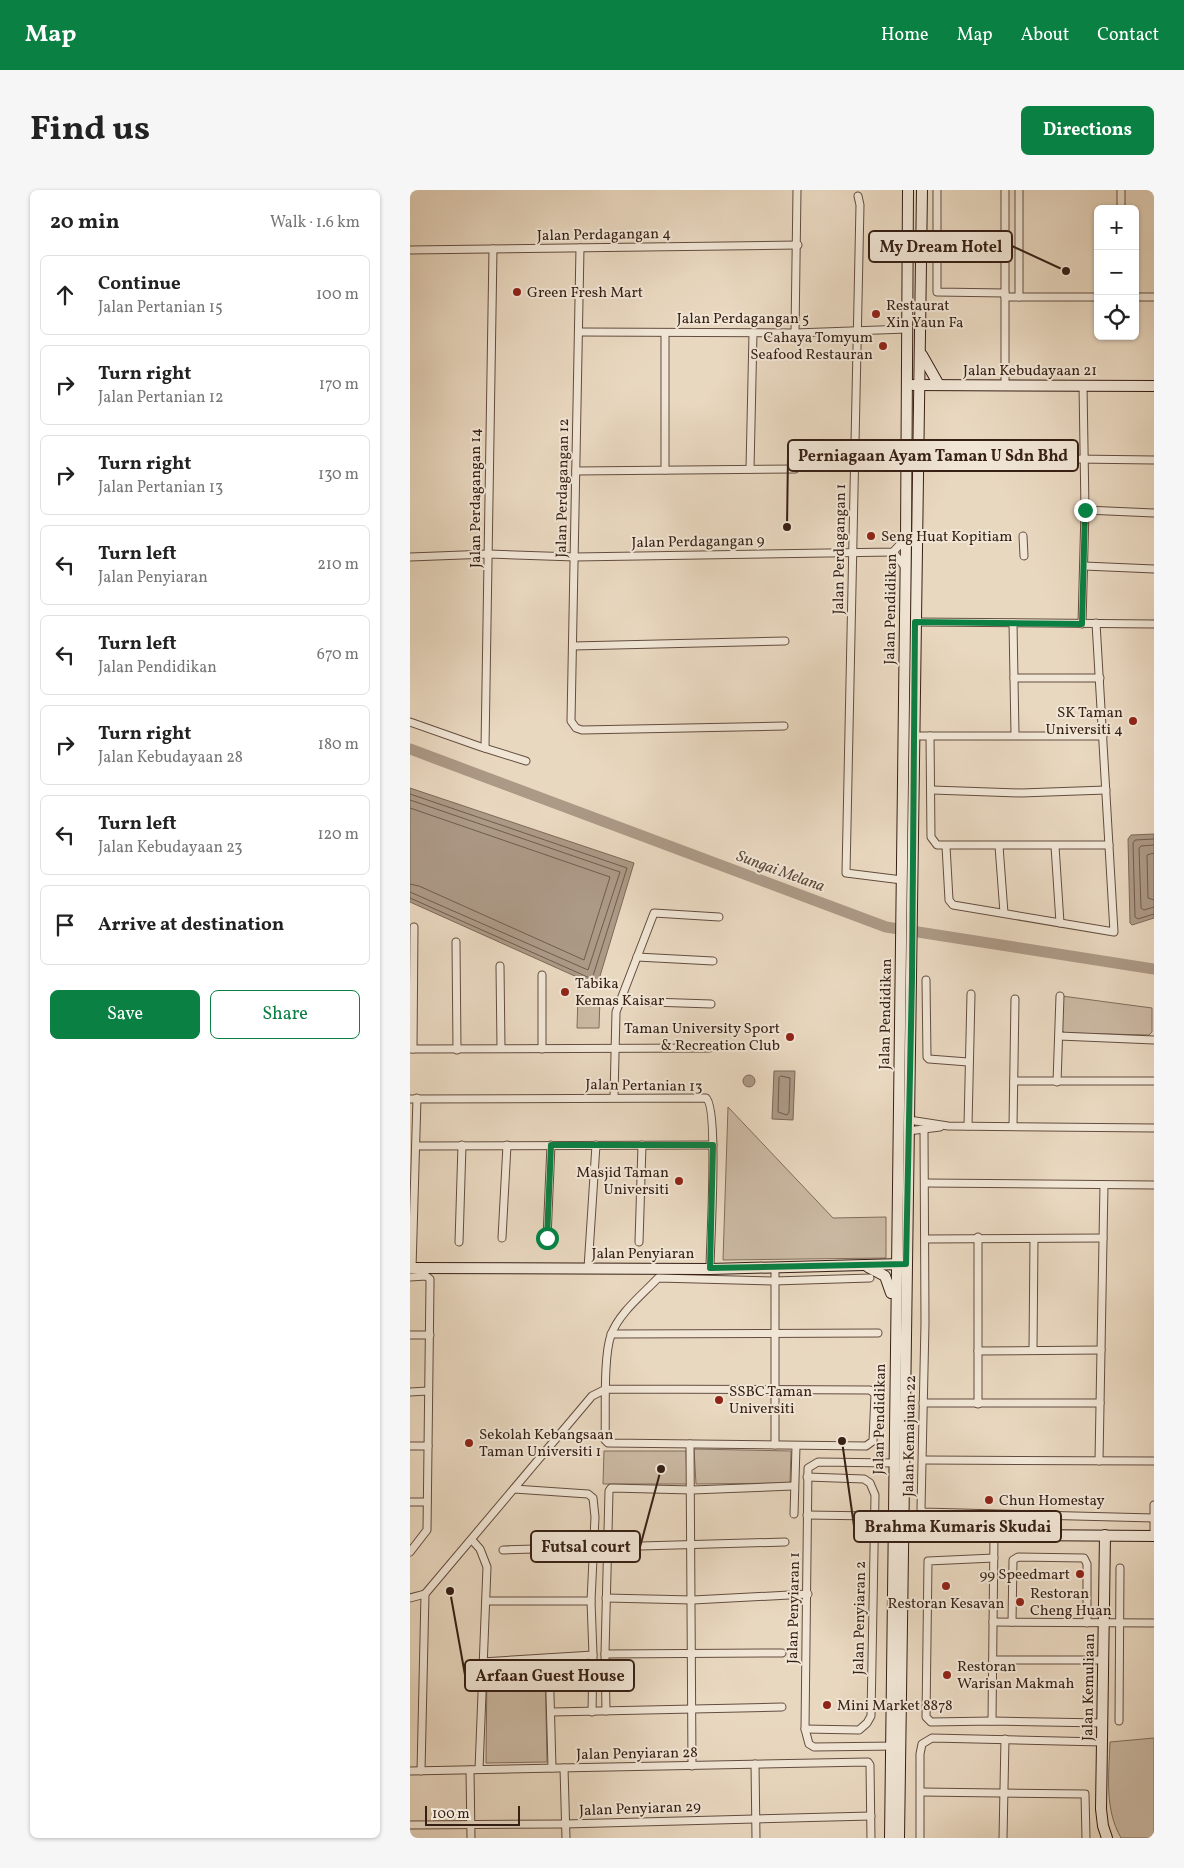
<!DOCTYPE html>
<html lang="en">
<head>
<meta charset="utf-8">
<style>
	:root { --surface:#fff; --page:#f6f6f6; --text:#222; --muted:#767676; --line:#e0e0e0; --accent:#0b8043 }
	body { margin:0; font-family:Vollkorn,serif; background:var(--page); color:var(--text) }
	.controls { position:absolute; right:15px; top:15px; display:grid; overflow:hidden; border-radius:8px; box-shadow:0 1px 4px #0004 }
	.controls button { width:45px; height:45px; display:grid; place-items:center; padding:0; border:0; border-bottom:1px solid var(--line); background:var(--surface); color:var(--text); font:25px sans-serif }
	.scale { position:absolute; left:15px; bottom:12px; width:95px; box-sizing:border-box; padding-left:5px; border:2px solid #361f14; border-top:0; font-size:14px; line-height:18px; white-space:nowrap; color:#361f14; -webkit-text-stroke:4px #f1e6d6; paint-order:stroke }
	.stop { position:absolute; width:15px; height:15px; margin:-11px; border:4px solid #0b8043; border-radius:50%; background:#fff }
	.stop.end { background:#0b8043; border-color:#fff; box-shadow:0 1px 5px #0008 }
	.list { margin:0; padding:0; list-style:none }
	h2 { display:flex; justify-content:space-between; align-items:center; height:65px; margin:0; padding:0 20px; font-size:21px }
	h2 small { font-size:16px; font-weight:400; color:var(--muted) }
	.list li { display:grid; grid-template-columns:32px 1fr auto; gap:15px; align-items:center; box-sizing:border-box; height:80px; margin:0 10px 10px; padding:0 10px; border:1px solid var(--line); border-radius:8px }
	.list b { display:block; font-size:19px; white-space:nowrap }
	.list p { margin:0; font-size:16px; white-space:nowrap; color:var(--muted) }
	.list em { font-size:16px; font-style:normal; color:var(--muted) }
	.actions { display:flex; gap:10px; padding:15px 20px }
	.actions a { flex:1; padding:11px 0; border:1px solid var(--accent); border-radius:8px; text-align:center; font-size:18px; color:var(--accent) }
	.actions .main { background:var(--accent); color:#fff }
	.icon { flex:none; width:28px; height:28px; fill:none; stroke:currentColor; stroke-width:2; stroke-linecap:round; stroke-linejoin:round }
	.map { position:relative; flex:none; width:744px; height:1648px; overflow:hidden; border-radius:8px }
	header { display:flex; align-items:center; gap:30px; box-sizing:border-box; height:70px; padding:0 25px; background:var(--accent); color:#fff }
	header strong { font-size:24px }
	nav { display:flex; gap:28px; margin-inline-start:auto; font-size:18px }
	.intro { display:flex; align-items:center; justify-content:space-between; box-sizing:border-box; height:120px; padding:0 30px }
	h1 { margin:0; font-size:35px }
	.button { padding:12px 22px; border-radius:8px; background:var(--accent); color:#fff; font-size:18px; font-weight:700 }
	main { display:flex; gap:30px; padding:0 30px }
	aside { flex:1; background:var(--surface); border-radius:8px; box-shadow:0 1px 4px #0004 }
	.map>svg:first-child { display:block }
	.green { fill:#cbb9a3; stroke:#806c5c }
	.water { fill:#ac9986; stroke:#7d6858 }
	.lines { fill:none; stroke-linecap:round; stroke-linejoin:round }
	.shore { stroke:#715c4d; stroke-width:1 }
	.river { stroke:#ac9986; stroke-width:11 }
	.street-casing { stroke:#634d3f; stroke-width:9 }
	.secondary-casing { stroke:#361f14; stroke-width:12 }
	.street { stroke:#f1e6d6; stroke-width:7 }
	.secondary { stroke:#f1e6d6; stroke-width:10 }
	.route { stroke:#0b8043; stroke-width:6 }
	.poi-dot { fill:#8f2418; stroke:#f1e6d6; stroke-width:2 }
	.labels { text-anchor:middle; stroke-width:4; stroke-linejoin:round; paint-order:stroke }
	.street-label { font-size:15px; fill:#361f14; stroke:#f1e6d6 }
	.poi-label { font-size:15px; fill:#361f14; stroke:#f1e6d6; text-anchor:start }
	.water-label { font-size:16px; font-style:italic; fill:#5f4a3c; stroke:#f1e6d6 }
	.leader { fill:none; stroke:#361f14; stroke-width:2 }
	.callout-dot { fill:#361f14; stroke:#f1e6d6; stroke-width:2 }
	.callout { fill:#f1e6d6; stroke:#361f14; stroke-width:2 }
	.callout-label { font-size:16px; text-anchor:middle; font-weight:bold; fill:#361f14 }
</style>
</head>
<body>
<header>
<strong>Map</strong>
<nav><a>Home</a><a>Map</a><a>About</a><a>Contact</a></nav>
</header>
<div class="intro"><h1>Find us</h1><a class="button">Directions</a></div>
<main>
<aside>
<h2>20 min<small>Walk · 1.6 km</small></h2>
<ul class="list">
<li><svg class="icon" aria-label="ahead" viewBox="0 0 24 24"><path d="M12 20V5M6 11l6-6 6 6"/></svg><div><b>Continue</b><p>Jalan Pertanian 15</p></div><em>100 m</em></li>
<li><svg class="icon" aria-label="right" viewBox="0 0 24 24"><path d="M7 20v-9h11M14 6l5 5-5 5"/></svg><div><b>Turn right</b><p>Jalan Pertanian 12</p></div><em>170 m</em></li>
<li><svg class="icon" aria-label="right" viewBox="0 0 24 24"><path d="M7 20v-9h11M14 6l5 5-5 5"/></svg><div><b>Turn right</b><p>Jalan Pertanian 13</p></div><em>130 m</em></li>
<li><svg class="icon" aria-label="left" viewBox="0 0 24 24"><path d="M17 20v-9H6M10 6l-5 5 5 5"/></svg><div><b>Turn left</b><p>Jalan Penyiaran</p></div><em>210 m</em></li>
<li><svg class="icon" aria-label="left" viewBox="0 0 24 24"><path d="M17 20v-9H6M10 6l-5 5 5 5"/></svg><div><b>Turn left</b><p>Jalan Pendidikan</p></div><em>670 m</em></li>
<li><svg class="icon" aria-label="right" viewBox="0 0 24 24"><path d="M7 20v-9h11M14 6l5 5-5 5"/></svg><div><b>Turn right</b><p>Jalan Kebudayaan 28</p></div><em>180 m</em></li>
<li><svg class="icon" aria-label="left" viewBox="0 0 24 24"><path d="M17 20v-9H6M10 6l-5 5 5 5"/></svg><div><b>Turn left</b><p>Jalan Kebudayaan 23</p></div><em>120 m</em></li>
<li><svg class="icon" aria-label="arrive" viewBox="0 0 24 24"><path d="M6 21V4h12l-3 4 3 4H6"/></svg><div><b>Arrive at destination</b></div></li>
</ul>
<div class="actions"><a class="main">Save</a><a>Share</a></div>
</aside>
<div class="map">
<svg width="744" height="1648" viewBox="0 0 744 1648">
	<rect width="100%" height="100%" fill="#e9d8c0"/>
	<filter id="stains"><feTurbulence type="fractalNoise" baseFrequency=".004" numOctaves="4"/><feColorMatrix values="0 0 0 0 .2 0 0 0 0 .09 0 0 0 0 .02 0 0 0 .5 -.17"/></filter>
	<radialGradient id="worn" r=".72"><stop offset=".6" stop-color="#630" stop-opacity="0"/><stop offset="1" stop-color="#630" stop-opacity=".3"/></radialGradient>
	<g class="green">
		<polygon points="652,806 742,818 742,842 739,845 655,843 652,840"/>
		<polygon points="168,807 190,808 189,838 167,838"/>
		<polygon points="318,917 423,1028 476,1027 476,1068 313,1070"/>
		<polygon points="284,1259 381,1261 380,1293 286,1294"/>
		<polygon points="194,1261 276,1261 277,1294 193,1294"/>
		<polygon points="135,1474 137,1572 76,1573 77,1476"/>
		<path d="M744 1548V1648H711C694 1618 699 1585 700 1552Z"/>
	</g>
	<g class="water">
		<polygon points="0,598 224,673 187,796 0,712"/>
		<polygon points="744,644 744,728 722,735 720,733 718,649 721,645"/>
		<polygon points="364,881 385,881 383,930 362,929"/>
		<circle cx="339" cy="891" r="6"/>
	</g>
	<g class="lines">
		<g class="shore">
			<polyline points="0,604 217,678 182,789 0,708"/>
			<polyline points="0,610 210,682 178,780 0,702"/>
			<polyline points="0,618 200,687 174,770 9,696 0,694"/>
			<polyline points="744,649 725,650 723,653 725,727 728,729 744,724"/>
			<polyline points="744,655 731,656 729,658 731,718 734,720 744,717"/>
			<polyline points="744,663 737,665 738,708 744,710"/>
			<polygon points="371,886 380,888 379,922 377,925 368,922 369,888"/>
		</g>
		<polyline class="river" points="0,559 476,737 744,779"/>
		<g class="street-casing">
			<g id="street">
				<polyline points="527,0 527,102 595,103"/>
				<polyline points="595,0 595,195"/>
				<polyline points="609,0 609,107"/>
				<polyline points="711,0 711,19"/>
				<polyline points="448,6 450,15 436,683 492,690"/>
				<polyline points="170,58 161,531 166,538 172,540 374,536"/>
				<polyline points="0,60 388,55"/>
				<polyline points="595,107 688,107"/>
				<polyline points="725,107 744,107"/>
				<polyline points="169,142 385,143 497,139"/>
				<polyline points="255,143 255,280"/>
				<polyline points="385,143 387,0"/>
				<polyline points="509,267 744,270"/>
				<polyline points="340,279 343,143"/>
				<polyline points="166,281 385,279"/>
				<polyline points="675,320 744,323"/>
				<polyline points="613,346 614,366"/>
				<polyline points="483,362 495,377"/>
				<polyline points="0,367 79,364 165,367 483,362 496,348"/>
				<polyline points="674,376 744,379"/>
				<polyline points="505,432 744,434"/>
				<polyline points="603,433 605,545"/>
				<polyline points="672,434 675,320 673,195"/>
				<polyline points="163,456 375,451"/>
				<polyline points="604,488 690,488"/>
				<polyline points="0,532 71,557 116,571"/>
				<polyline points="504,546 693,546"/>
				<polyline points="520,546 521,647 527,655 699,655"/>
				<polyline points="75,558 83,59"/>
				<polyline points="522,600 611,603 696,600"/>
				<polyline points="536,656 539,710 543,715 704,742 686,433"/>
				<polyline points="589,656 594,723"/>
				<polyline points="645,656 650,733"/>
				<polyline points="46,752 47,860"/>
				<polyline points="227,767 303,771"/>
				<polyline points="90,776 91,858"/>
				<polyline points="132,785 132,859"/>
				<polyline points="516,790 517,867 519,869 558,872"/>
				<polyline points="211,811 301,814"/>
				<polyline points="649,846 744,850"/>
				<polyline points="0,859 299,858"/>
				<polyline points="3,859 4,737"/>
				<polyline points="604,891 744,891"/>
				<polyline points="647,892 650,806"/>
				<polyline points="204,907 206,822 244,723 309,727"/>
				<path d="M0 909 296 908C309 917 300 1055 300 1079"/>
				<polyline points="499,930 538,936 744,938"/>
				<polyline points="558,936 561,804"/>
				<polyline points="603,936 605,809"/>
				<polyline points="514,940 515,1133 511,1319 513,1322 744,1328"/>
				<polyline points="498,941 530,937"/>
				<polyline points="7,956 303,955"/>
				<polyline points="515,993 744,995"/>
				<polyline points="92,1048 97,955"/>
				<polyline points="137,1048 141,955"/>
				<polyline points="516,1049 693,1048"/>
				<polyline points="49,1052 52,955"/>
				<polyline points="229,1052 232,955"/>
				<polyline points="2,1078 7,908"/>
				<polyline points="178,1078 186,955"/>
				<polyline points="365,1078 365,1255"/>
				<polyline points="0,1087 16,1086 20,1089 20,1093 17,1340 0,1362"/>
				<polyline points="201,1144 468,1143"/>
				<polyline points="0,1145 20,1145"/>
				<polyline points="623,1160 624,1049"/>
				<polyline points="568,1161 691,1160"/>
				<polyline points="0,1202 18,1201"/>
				<polyline points="513,1213 690,1213"/>
				<polyline points="568,1214 568,1047"/>
				<polyline points="280,1254 282,1576"/>
				<polyline points="0,1256 18,1256"/>
				<polyline points="513,1270 744,1271"/>
				<polyline points="689,1271 694,995"/>
				<polyline points="484,1273 408,1272 398,1278 395,1539 399,1554 404,1557 486,1556"/>
				<polyline points="104,1299 178,1304 183,1308 185,1327 181,1411 183,1465 182,1522"/>
				<polyline points="0,1312 17,1312"/>
				<polyline points="384,1324 386,1256"/>
				<polyline points="397,1325 464,1326"/>
				<polyline points="744,1346 744,1315"/>
				<polyline points="62,1350 70,1359 77,1377 69,1579"/>
				<polyline points="93,1360 375,1352"/>
				<polyline points="584,1368 518,1371 516,1527 521,1532 582,1531 693,1533"/>
				<polyline points="0,1408 15,1404"/>
				<polyline points="196,1408 283,1410 398,1404"/>
				<polyline points="76,1411 181,1411"/>
				<polyline points="583,1432 744,1433"/>
				<polyline points="602,1432 603,1370 608,1367 674,1368 677,1374 677,1433"/>
				<polyline points="195,1464 372,1463"/>
				<polyline points="139,1468 142,1578"/>
				<polyline points="583,1470 694,1470"/>
				<polyline points="72,1472 183,1465"/>
				<polyline points="196,1521 195,1464 199,1301 201,1298 282,1300 383,1296"/>
				<polyline points="142,1522 372,1517"/>
				<polyline points="582,1531 584,1345"/>
				<polyline points="709,1531 710,1378"/>
				<polyline points="395,1539 449,1540 457,1533 461,1526 465,1305 460,1293 454,1289 397,1287"/>
				<polyline points="345,1574 346,1648"/>
				<polyline points="154,1578 156,1648"/>
				<polyline points="60,1580 61,1648"/>
				<polyline points="0,1581 458,1572 460,1575 461,1648"/>
				<path d="M11 1581 15 1404 182 1206 196 1199 460 1200 465 1204 463 1251 456 1256 198 1253 195 1250C196 1224 193 1167 201 1145 209 1123 232 1105 248 1088L364 1091 460 1088"/>
				<polyline points="511,1602 675,1604 676,1648"/>
				<polyline points="0,1635 155,1634 461,1626"/>
				<polyline points="510,1648 510,1564 512,1554 522,1548 692,1552"/>
				<polyline points="593,1648 595,1549"/>
			</g>
		</g>
		<g class="secondary-casing">
			<g id="secondary">
				<polyline points="512,165 529,195"/>
				<polyline points="503,195 744,196"/>
				<polyline points="458,1077 475,1086 481,1103"/>
				<polyline points="0,1078 300,1079 492,1074"/>
				<polyline points="488,1344 744,1346"/>
				<polyline points="695,1345 691,1619 693,1636 697,1648"/>
				<polyline points="480,1648 496,348 498,0"/>
				<polyline points="489,1648 512,0"/>
			</g>
		</g>
		<use href="#street" class="street"/>
		<use href="#secondary" class="secondary"/>
	</g>
	<g class="lines">
		<polyline class="route" points="137,1048 141,955 303,955 300,1078 496,1074 502,788 505,432 672,434 675,320"/>
	</g>
	<g class="poi-dot">
		<circle cx="107" cy="102" r="5"/>
		<circle cx="466" cy="124" r="5"/>
		<circle cx="473" cy="156" r="5"/>
		<circle cx="461" cy="346" r="5"/>
		<circle cx="723" cy="531" r="5"/>
		<circle cx="155" cy="802" r="5"/>
		<circle cx="380" cy="847" r="5"/>
		<circle cx="269" cy="991" r="5"/>
		<circle cx="309" cy="1210" r="5"/>
		<circle cx="59" cy="1253" r="5"/>
		<circle cx="579" cy="1310" r="5"/>
		<circle cx="670" cy="1384" r="5"/>
		<circle cx="536" cy="1396" r="5"/>
		<circle cx="610" cy="1412" r="5"/>
		<circle cx="537" cy="1485" r="5"/>
		<circle cx="417" cy="1515" r="5"/>
	</g>
	<g class="labels">
		<g class="street-label">
			<text transform="translate(194 44) rotate(-1)" y="5">Jalan Perdagangan 4</text>
			<text x="333" y="133">Jalan Perdagangan 5</text>
			<text x="620" y="185">Jalan Kebudayaan 21</text>
			<text transform="translate(152 298) rotate(-89)" y="5">Jalan Perdagangan 12</text>
			<text transform="translate(65 308) rotate(-90)" y="5">Jalan Perdagangan 14</text>
			<text transform="translate(288 351) rotate(-1)" y="5">Jalan Perdagangan 9</text>
			<text transform="translate(429 359) rotate(-89)" y="5">Jalan Perdagangan 1</text>
			<text transform="translate(480 419) rotate(-89)" y="5">Jalan Pendidikan</text>
			<text transform="translate(475 824) rotate(-89)" y="5">Jalan Pendidikan</text>
			<text transform="translate(234 895) rotate(1)" y="5">Jalan Pertanian 13</text>
			<text x="233" y="1068">Jalan Penyiaran</text>
			<text transform="translate(469 1229) rotate(-89)" y="5">Jalan Pendidikan</text>
			<text transform="translate(499 1246) rotate(-89)" y="5">Jalan Kemajuan 22</text>
			<text transform="translate(383 1418) rotate(-89)" y="5">Jalan Penyiaran 1</text>
			<text transform="translate(449 1428) rotate(-89)" y="5">Jalan Penyiaran 2</text>
			<text transform="translate(678 1497) rotate(-89)" y="5">Jalan Kemuliaan</text>
			<text transform="translate(227 1563) rotate(-1)" y="5">Jalan Penyiaran 28</text>
			<text transform="translate(230 1618) rotate(-2)" y="5">Jalan Penyiaran 29</text>
		</g>
		<g class="poi-label">
			<text x="117" y="107">Green Fresh Mart</text>
			<text x="476" y="120">Restaurat<tspan x="476" dy="17">Xin Yaun Fa</tspan></text>
			<text x="463" y="152" text-anchor="end">Cahaya Tomyum<tspan x="463" dy="17">Seafood Restauran</tspan></text>
			<text x="471" y="351">Seng Huat Kopitiam</text>
			<text x="713" y="527" text-anchor="end">SK Taman<tspan x="713" dy="17">Universiti 4</tspan></text>
			<text x="165" y="798">Tabika<tspan x="165" dy="17">Kemas Kaisar</tspan></text>
			<text x="370" y="843" text-anchor="end">Taman University Sport<tspan x="370" dy="17">&amp; Recreation Club</tspan></text>
			<text x="259" y="987" text-anchor="end">Masjid Taman<tspan x="259" dy="17">Universiti</tspan></text>
			<text x="319" y="1206">SSBC Taman<tspan x="319" dy="17">Universiti</tspan></text>
			<text x="69" y="1249">Sekolah Kebangsaan<tspan x="69" dy="17">Taman Universiti 1</tspan></text>
			<text x="589" y="1315">Chun Homestay</text>
			<text x="660" y="1389" text-anchor="end">99 Speedmart</text>
			<text x="620" y="1408">Restoran<tspan x="620" dy="17">Cheng Huan</tspan></text>
			<text x="536" y="1418" text-anchor="middle">Restoran Kesavan</text>
			<text x="547" y="1481">Restoran<tspan x="547" dy="17">Warisan Makmah</tspan></text>
			<text x="427" y="1520">Mini Market 8878</text>
		</g>
		<g class="water-label">
			<text transform="translate(371 680) rotate(20)" y="6">Sungai Melana</text>
		</g>
	</g>
	<path class="leader" d="M656 81L602 56M377 337L378 265M432 1251L444 1336M251 1279L230 1357M40 1401L55 1485"/>
	<g class="callout-dot">
		<circle cx="656" cy="81" r="5"/>
		<circle cx="377" cy="337" r="5"/>
		<circle cx="432" cy="1251" r="5"/>
		<circle cx="251" cy="1279" r="5"/>
		<circle cx="40" cy="1401" r="5"/>
	</g>
	<g class="callout">
		<rect x="459" y="41" width="143" height="31" rx="5"/>
		<rect x="378" y="250" width="290" height="31" rx="5"/>
		<rect x="444" y="1321" width="207" height="31" rx="5"/>
		<rect x="121" y="1341" width="109" height="31" rx="5"/>
		<rect x="55" y="1470" width="169" height="31" rx="5"/>
	</g>
	<g class="callout-label">
		<text x="531" y="62">My Dream Hotel</text>
		<text x="523" y="271">Perniagaan Ayam Taman U Sdn Bhd</text>
		<text x="548" y="1342">Brahma Kumaris Skudai</text>
		<text x="176" y="1362">Futsal court</text>
		<text x="140" y="1491">Arfaan Guest House</text>
	</g>
	<rect width="100%" height="100%" filter="url(#stains)"/>
	<rect width="100%" height="100%" fill="url(#worn)"/>
</svg>
<div class="controls">
<button>+</button>
<button>−</button>
<button><svg class="icon" aria-label="locate" viewBox="0 0 24 24"><circle cx="12" cy="12" r="6"/><path d="M12 2v4M12 18v4M2 12h4M18 12h4"/></svg></button>
</div>
<div class="scale">100 m</div>
<div class="stop" style="left:137px;top:1048px"></div>
<div class="stop end" style="left:675px;top:320px"></div>
</div>
</main>
</body>
</html>
